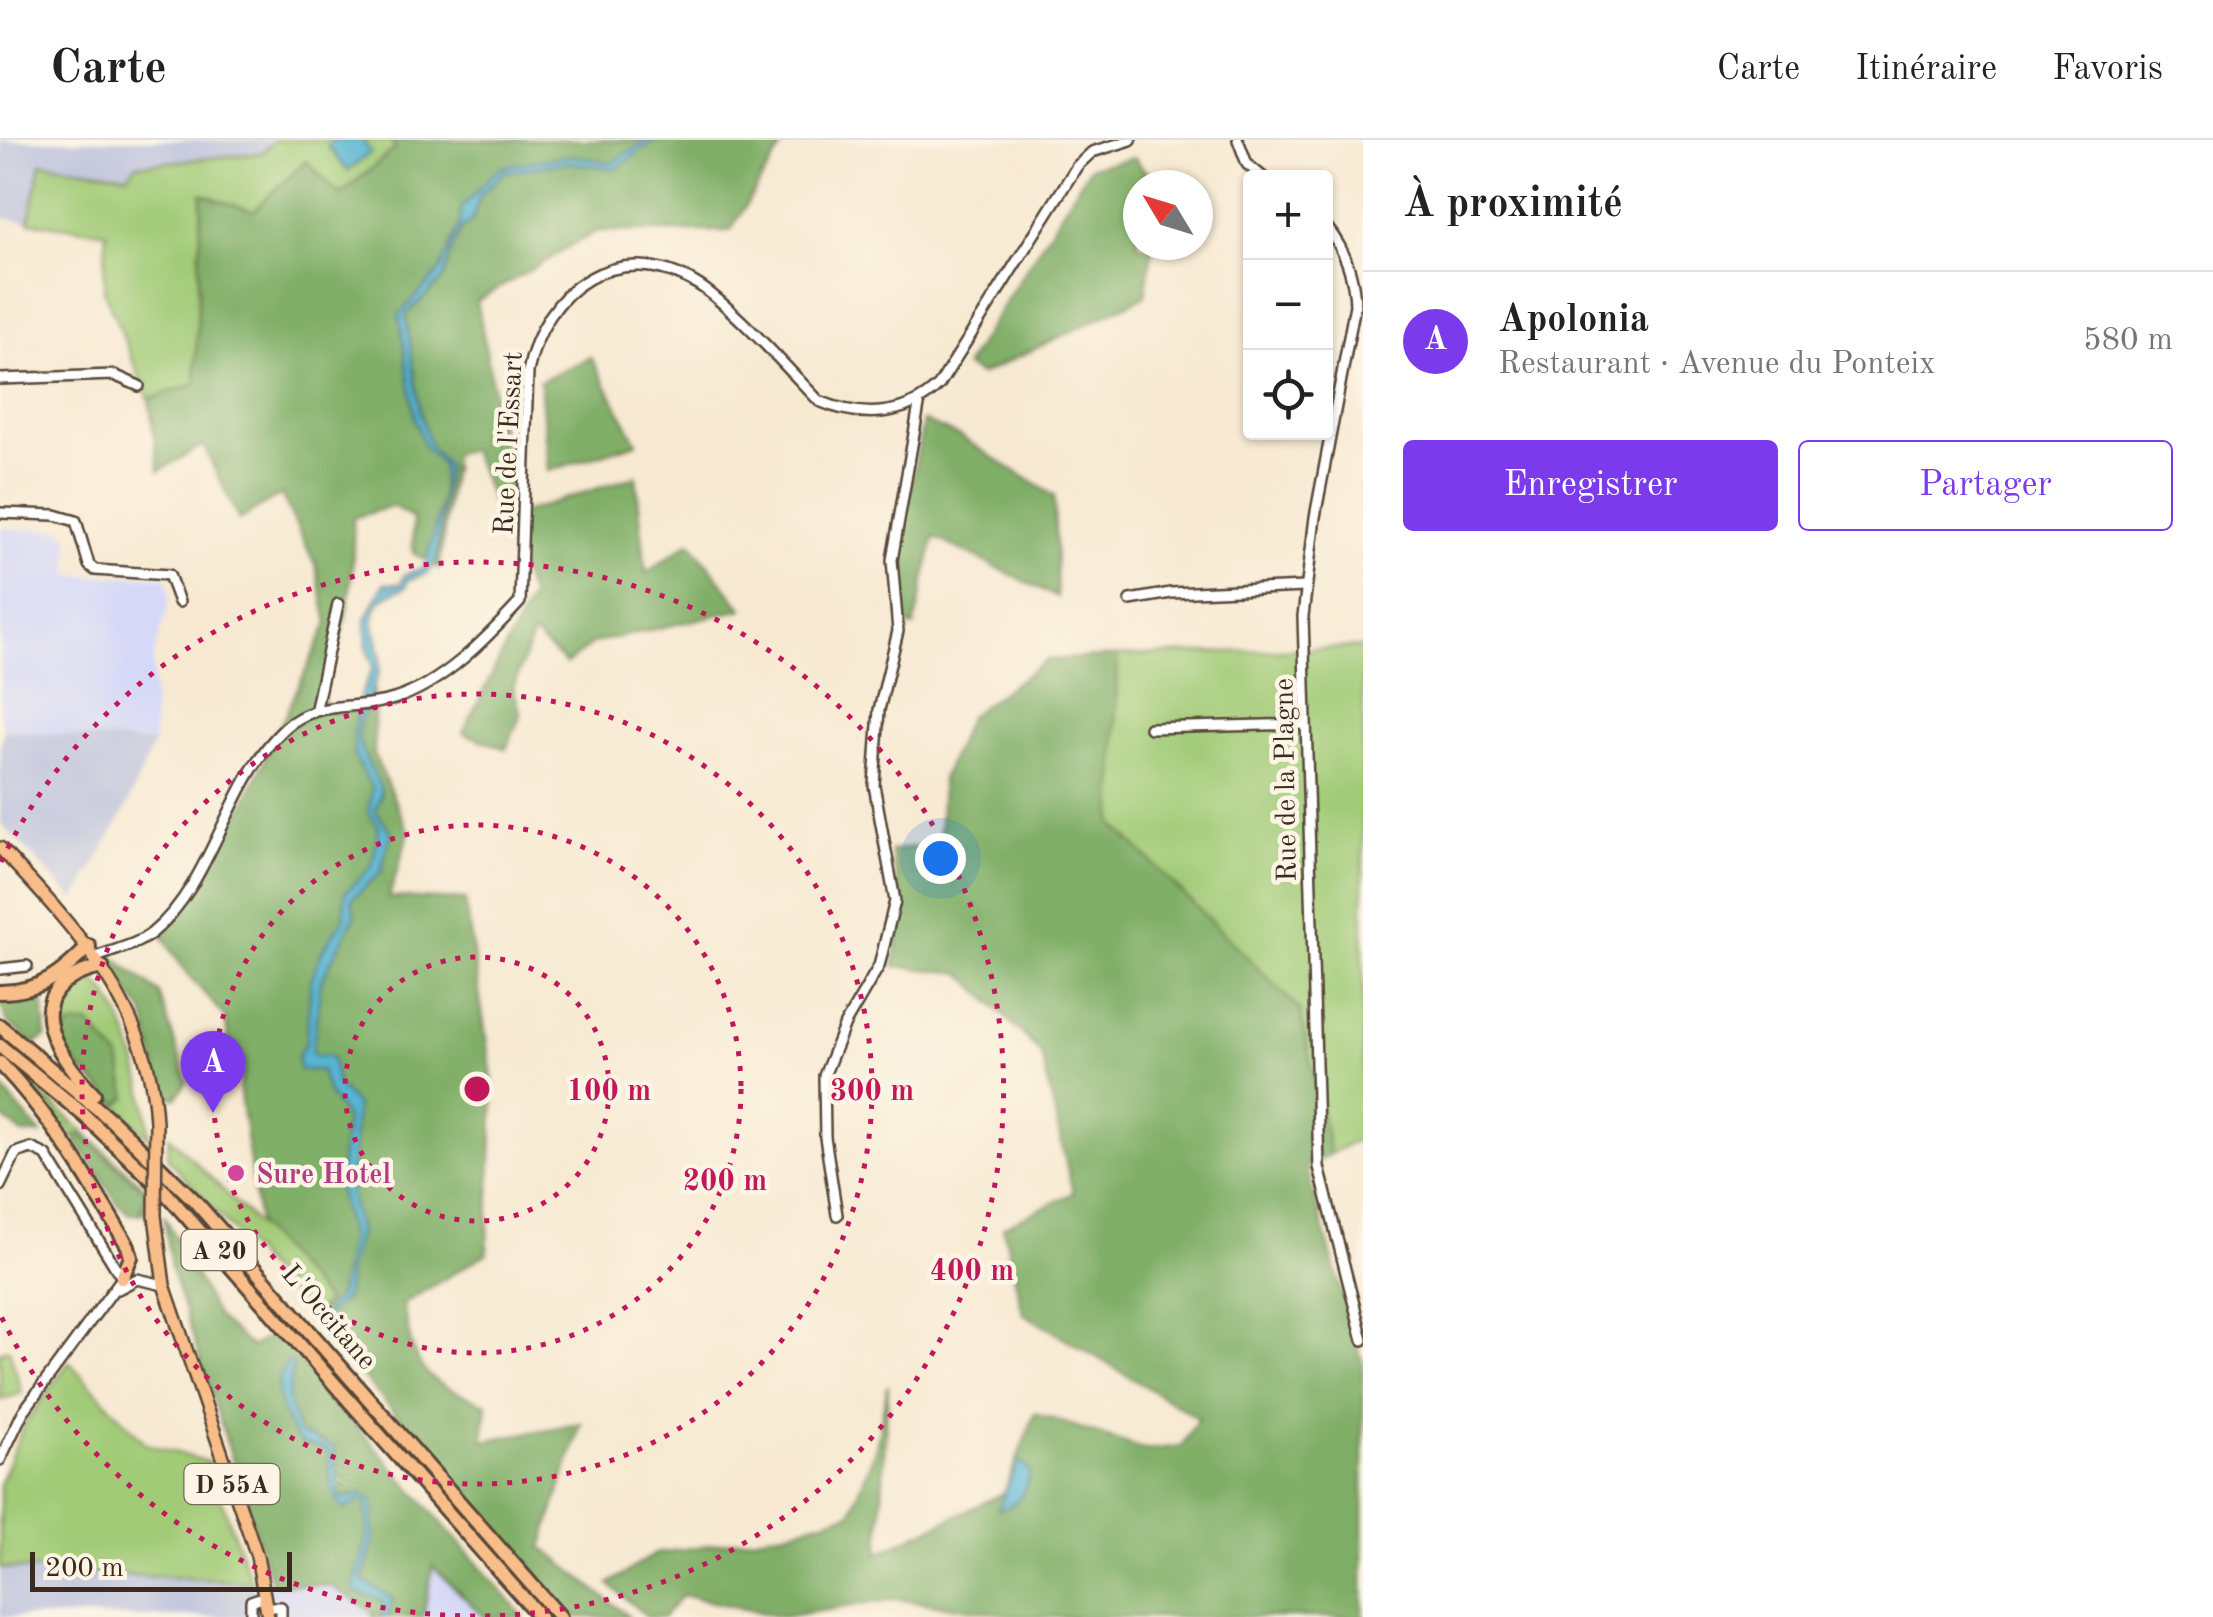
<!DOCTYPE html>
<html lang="fr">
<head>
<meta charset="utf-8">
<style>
	:root { --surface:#fff; --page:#f6f6f6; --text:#222; --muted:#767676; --line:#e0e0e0; --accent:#7c3aed }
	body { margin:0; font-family:"Old Standard TT",serif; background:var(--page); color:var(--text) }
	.controls { position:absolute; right:30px; top:30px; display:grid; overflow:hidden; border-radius:10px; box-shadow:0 2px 8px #0004 }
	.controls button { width:90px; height:90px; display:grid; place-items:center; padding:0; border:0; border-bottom:2px solid var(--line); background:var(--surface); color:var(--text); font:50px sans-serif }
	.compass { position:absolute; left:1123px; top:30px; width:90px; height:90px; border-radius:50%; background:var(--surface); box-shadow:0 2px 8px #0004; rotate:308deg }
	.scale { position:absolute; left:30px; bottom:25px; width:262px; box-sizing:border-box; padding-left:10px; border:5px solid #3b2a1e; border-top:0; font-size:28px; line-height:35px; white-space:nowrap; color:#3b2a1e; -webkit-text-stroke:8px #fcf5e5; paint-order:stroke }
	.you { position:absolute; left:940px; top:718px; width:35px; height:35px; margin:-25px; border:8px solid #fff; border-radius:50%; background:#1a73e8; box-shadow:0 0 0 15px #1a73e833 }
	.badge { display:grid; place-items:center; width:65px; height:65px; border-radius:50%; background:var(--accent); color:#fff; font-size:32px; font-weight:700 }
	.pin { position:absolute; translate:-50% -82px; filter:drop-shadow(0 2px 5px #0008) }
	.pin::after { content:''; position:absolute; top:52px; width:35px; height:30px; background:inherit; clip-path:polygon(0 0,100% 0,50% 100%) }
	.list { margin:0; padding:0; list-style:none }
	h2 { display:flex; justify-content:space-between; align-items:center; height:130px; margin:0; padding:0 40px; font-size:42px }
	h2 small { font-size:32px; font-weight:400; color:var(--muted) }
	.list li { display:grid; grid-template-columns:65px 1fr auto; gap:30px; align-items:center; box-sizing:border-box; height:140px; padding:0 40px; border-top:2px solid var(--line) }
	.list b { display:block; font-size:38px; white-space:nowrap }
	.list p { margin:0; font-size:32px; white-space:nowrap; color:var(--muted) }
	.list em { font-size:32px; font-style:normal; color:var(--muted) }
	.actions { display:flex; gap:20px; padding:30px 40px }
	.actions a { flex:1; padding:22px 0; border:2px solid var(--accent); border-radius:10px; text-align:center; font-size:35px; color:var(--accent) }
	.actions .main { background:var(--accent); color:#fff }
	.icon { flex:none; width:55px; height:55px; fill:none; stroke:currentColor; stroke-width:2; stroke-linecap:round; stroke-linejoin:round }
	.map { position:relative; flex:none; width:1363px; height:1477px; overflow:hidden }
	header { display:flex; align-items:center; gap:60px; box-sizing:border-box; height:140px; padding:0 50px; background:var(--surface); border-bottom:2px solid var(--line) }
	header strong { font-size:48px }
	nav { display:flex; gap:55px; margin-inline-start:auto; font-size:35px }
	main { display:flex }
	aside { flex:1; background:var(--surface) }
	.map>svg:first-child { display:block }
	.built { fill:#d6d8f8 }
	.industrial { fill:#bec3dd }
	.green { fill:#a1cb77; stroke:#6e7a4a; stroke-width:2.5 }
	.forest { fill:#80af68; stroke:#5e6c43; stroke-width:2.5 }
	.water { fill:#56b5d4; stroke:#487079; stroke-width:2.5 }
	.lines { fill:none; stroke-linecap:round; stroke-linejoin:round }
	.minor-casing { stroke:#574739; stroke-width:14 }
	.major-casing { stroke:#574739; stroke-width:16 }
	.highway-casing { stroke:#574739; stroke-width:18 }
	.minor { stroke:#fff; stroke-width:9 }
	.major { stroke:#f8bd89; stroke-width:11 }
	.highway { stroke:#f8bd89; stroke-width:12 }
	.major-bridge-casing { stroke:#574739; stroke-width:16; stroke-linecap:butt }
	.major-bridge { stroke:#f8bd89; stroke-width:11 }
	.ring { fill:none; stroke:#c2185b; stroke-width:5; stroke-dasharray:5 10 }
	.hotel-dot { fill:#d1479c; stroke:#fcf5e5; stroke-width:4 }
	.labels { text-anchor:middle; stroke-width:9; stroke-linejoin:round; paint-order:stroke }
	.shield { fill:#fcf5e5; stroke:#75675a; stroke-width:2.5 }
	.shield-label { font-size:25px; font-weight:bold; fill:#3b2a1e }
	.street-label { font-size:28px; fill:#3b2a1e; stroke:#fcf5e5 }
	.hotel-label { font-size:28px; font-weight:bold; fill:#b23c85; stroke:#fcf5e5; text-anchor:start }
	.centre { fill:#c2185b; stroke:#fcf5e5; stroke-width:5 }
	.ring-label { font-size:30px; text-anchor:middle; font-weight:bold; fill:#c2185b; stroke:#fcf5e5; stroke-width:9; stroke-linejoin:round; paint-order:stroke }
</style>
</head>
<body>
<header>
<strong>Carte</strong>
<nav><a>Carte</a><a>Itinéraire</a><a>Favoris</a></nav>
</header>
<main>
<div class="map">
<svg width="1363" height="1477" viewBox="0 0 1363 1477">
	<rect width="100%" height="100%" fill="#fcf5e5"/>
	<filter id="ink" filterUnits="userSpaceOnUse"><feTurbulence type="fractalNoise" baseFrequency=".01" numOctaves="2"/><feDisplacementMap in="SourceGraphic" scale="20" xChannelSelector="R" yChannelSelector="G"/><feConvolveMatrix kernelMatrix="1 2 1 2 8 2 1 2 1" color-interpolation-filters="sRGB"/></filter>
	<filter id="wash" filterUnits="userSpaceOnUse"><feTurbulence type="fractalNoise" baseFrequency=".0048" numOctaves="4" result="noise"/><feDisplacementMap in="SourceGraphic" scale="40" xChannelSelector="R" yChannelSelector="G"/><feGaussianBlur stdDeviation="2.25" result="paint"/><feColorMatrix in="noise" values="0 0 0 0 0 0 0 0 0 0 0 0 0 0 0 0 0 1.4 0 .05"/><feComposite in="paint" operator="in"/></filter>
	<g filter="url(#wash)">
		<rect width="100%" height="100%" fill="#f7e9d2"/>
		<g class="built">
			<polygon points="0,388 63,390 69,396 69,435 166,437 170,459 153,518 154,603 5,590 0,574"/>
			<polygon points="432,1425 484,1477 423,1477"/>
			<polygon points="251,1442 331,1446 374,1472 372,1477 256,1477"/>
		</g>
		<g class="industrial">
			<polygon points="0,0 274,0 262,13 136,25 129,35 41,24 29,82 0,77"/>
			<polygon points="5,590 154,603 126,668 75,760 0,683 0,604"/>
			<polygon points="0,1428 251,1442 256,1477 0,1477"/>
		</g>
		<g class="green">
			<polygon points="274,0 390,0 396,8 339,56 253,72 202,54 195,245 149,259 104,151 106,92 29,82 41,23 128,35 136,25 262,13"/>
			<polygon points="1363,507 1363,997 1330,1014 1299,870 1113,684 1117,516"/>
			<path d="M81 835C125 844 148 959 149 998L117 965 127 957 120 918 89 884 59 899C48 870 59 854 81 835Z"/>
			<polygon points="7,923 147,1049 144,1073 130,1074 119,1065 74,997"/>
			<polygon points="169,996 259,1086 326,1161 312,1179 167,1017"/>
			<polygon points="9,1209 22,1253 0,1260 0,1211"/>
			<polygon points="69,1222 146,1304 208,1322 251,1442 0,1428 0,1343 24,1285"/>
		</g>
		<g class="forest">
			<path d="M390 0H786L730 91H597L477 161 516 375 636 336 646 433 690 402 743 469 593 503 566 524 533 494 513 548 521 574 506 609 463 593 531 456 471 310 454 313 439 428 413 413V379L393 366 353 378C355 447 346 492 321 556L330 572 348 571 374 550V615L409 692 389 757 465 760 494 950 487 1113 403 1164C415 1234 420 1239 487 1264L483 1301 581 1283 542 1407 629 1477H574L312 1179 326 1161 259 1086 239 947 245 920H231L225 877 184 830 162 796 238 677 328 483 316 426 281 354 239 380 203 305 159 331 149 259 195 244 202 54 253 71 306 21 340 55 396 8Z"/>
			<polygon points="1134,18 1158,45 1138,45 1138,105 1153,105 1145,156 980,235 965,226 1090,27"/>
			<polygon points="591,217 637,303 548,331 540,241"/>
			<polygon points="923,281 959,296 1054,356 1057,457 934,397 914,487 903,484 898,420"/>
			<polygon points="1117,516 1113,684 1300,870 1330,1014 1306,1027 1363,1225 1363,1477 1026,1477 895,1459 781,1477 682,1455 663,1477 647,1477 609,1444 655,1414 786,1392 851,1373 876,1307 888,1245 879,1413 1004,1353 1035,1273 1146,1310 1182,1306 1198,1278 1023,1173 1003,1087 1073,1053 1041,913 962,833 894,826 902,763 891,711 939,703 942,639 969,576 1047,520"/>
			<polygon points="112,816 159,853 187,941 177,957 163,958 144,872 105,823"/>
			<polygon points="37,852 44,865 46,897 34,904 6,881 0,859"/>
			<polygon points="89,884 120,919 127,958 117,965 63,911 59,899 71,885"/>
			<polygon points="0,946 41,994 23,994 0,976"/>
			<polygon points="80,994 147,1052 140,1073 130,1074 119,1065 74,997"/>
			<polygon points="164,1075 217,1177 251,1207 275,1193 524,1477 484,1477 433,1426 423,1477 372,1477 373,1472 331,1446 272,1443 171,1128"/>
		</g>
		<g class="water">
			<polygon points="332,0 362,0 371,12 348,31 328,7"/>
			<path d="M647 0H655L616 29 568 22 504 32 480 56 472 81 462 89 451 113 444 138 406 175 420 271 431 308 447 325 436 422 427 433 408 440 406 447C361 464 374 478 380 516 382 532 372 548 367 563H358L373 527 367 509 366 479 384 444H401L404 435 425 427 442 359V324L425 308 415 279 399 175 439 132 461 82V68L497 30 510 25 572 15 611 23Z"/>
			<path d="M368 568C344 598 371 622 380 647 383 655 378 662 375 670L391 692 381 732 352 759 355 776 321 841 312 914 332 917 337 945 356 965 350 1053 359 1092 348 1129 346 1157 327 1175 325 1170 339 1155 350 1097 338 1047 346 978 328 953 321 930H300L297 918 306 902 311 840 322 811 344 778 345 753 372 726 379 686 368 673 372 648 354 616V588L359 569Z"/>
			<path d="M289 1221 293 1224 288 1260 299 1293 334 1307 340 1358 364 1354 373 1363 374 1399 363 1440 393 1459 388 1477H380L384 1465 380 1459 356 1453 354 1446 368 1395 366 1363 362 1360 344 1369C329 1357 329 1331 329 1311L299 1302C283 1281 268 1243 289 1221Z"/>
			<path d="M1018 1320 1030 1331C1028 1349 1017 1369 998 1369Z"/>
		</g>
	</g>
	<g filter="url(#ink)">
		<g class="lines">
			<g class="minor-casing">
				<g id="minor">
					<polyline points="1238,0 1247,24 1264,38"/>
					<path d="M1326 86C1344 108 1354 136 1355 165L1315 377 1303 476 1319 1027 1363 1200"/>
					<polyline points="0,239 114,235 139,246"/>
					<polyline points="0,373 55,375 76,381 89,425 95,430 169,435 179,462"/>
					<polyline points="1130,460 1171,453 1305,447"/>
					<polyline points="316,568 338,464"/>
					<polyline points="1150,588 1305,584"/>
					<path d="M96 817C114 810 137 805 152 793 214 742 227 641 285 588 317 559 355 571 394 559 443 544 486 499 520 462L528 232C544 148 618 97 697 144 730 164 790 231 819 261 862 279 906 277 939 245L1077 26 1092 12 1131 0"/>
					<polyline points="0,829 27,826"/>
					<polyline points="0,1046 16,1013 31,1008 46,1015 122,1138 23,1272 0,1320"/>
					<polyline points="837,1075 825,997 824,936 845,884 879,826 895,761 874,645 879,570 898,491 892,420 919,265"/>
					<polyline points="118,1149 137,1139 164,1145"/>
					<polyline points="267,1467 281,1467 281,1477"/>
					<polyline points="251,1477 251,1461 265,1456"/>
				</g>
			</g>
			<g class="major-casing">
				<g id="major">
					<path d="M0 708C73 786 151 868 156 982"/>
					<polyline points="155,1076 164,1145 257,1416 268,1477"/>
				</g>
			</g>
			<g class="highway-casing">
				<g id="highway">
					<path d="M0 852C40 852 62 834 89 806"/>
					<polyline points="0,886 112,981 194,1060 560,1477"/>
					<polyline points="0,906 84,975 165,1052 540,1477"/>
					<path d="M0 923C53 978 89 1041 128 1106L131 1117 122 1138"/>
					<path d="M94 954C51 911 15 845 102 827"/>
				</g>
			</g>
			<use href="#minor" class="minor"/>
			<use href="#major" class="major"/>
			<use href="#highway" class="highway"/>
			<g class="major-bridge-casing">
				<polyline id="major-bridge" points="155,1076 156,982"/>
			</g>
			<use href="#major-bridge" class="major-bridge"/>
		</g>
	</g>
	<g class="ring">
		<circle cx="477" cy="949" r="132"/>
		<circle cx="477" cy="949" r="264"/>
		<circle cx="477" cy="949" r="395"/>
		<path d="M1 722A527 527 0 1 1 1 1176"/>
	</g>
	<circle class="hotel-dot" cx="236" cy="1033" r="10"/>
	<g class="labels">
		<g class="shield">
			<rect x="181.5" y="1090" width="75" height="40" rx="8"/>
			<rect x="184.5" y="1324" width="95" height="40" rx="8"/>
		</g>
		<g class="shield-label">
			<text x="219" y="1119">A 20</text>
			<text x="232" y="1353">D 55A</text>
		</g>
		<g class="street-label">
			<text transform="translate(507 303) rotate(-87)" y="10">Rue de l'Essart</text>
			<text transform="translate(1284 640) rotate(-91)" y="10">Rue de la Plagne</text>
			<text transform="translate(330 1176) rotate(49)" y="10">L'Occitane</text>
		</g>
		<g class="hotel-label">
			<text x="256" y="1043">Sure Hotel</text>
		</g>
	</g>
	<circle cx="477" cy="949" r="15" class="centre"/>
	<g class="ring-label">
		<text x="609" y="960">100 m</text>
		<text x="872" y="960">300 m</text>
		<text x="725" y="1050">200 m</text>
		<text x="972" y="1140">400 m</text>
	</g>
</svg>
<div class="controls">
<button>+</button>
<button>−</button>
<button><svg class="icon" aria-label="locate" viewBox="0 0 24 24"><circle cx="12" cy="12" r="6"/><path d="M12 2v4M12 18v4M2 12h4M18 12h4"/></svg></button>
</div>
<svg class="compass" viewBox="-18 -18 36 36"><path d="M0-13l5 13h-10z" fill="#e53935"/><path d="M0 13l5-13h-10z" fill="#767676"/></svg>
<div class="scale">200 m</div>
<div class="you"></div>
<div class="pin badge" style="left:213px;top:973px">A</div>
</div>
<aside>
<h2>À proximité<small></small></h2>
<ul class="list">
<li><span class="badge">A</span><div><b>Apolonia</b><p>Restaurant · Avenue du Ponteix</p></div><em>580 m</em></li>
</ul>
<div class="actions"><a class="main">Enregistrer</a><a>Partager</a></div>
</aside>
</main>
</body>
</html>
